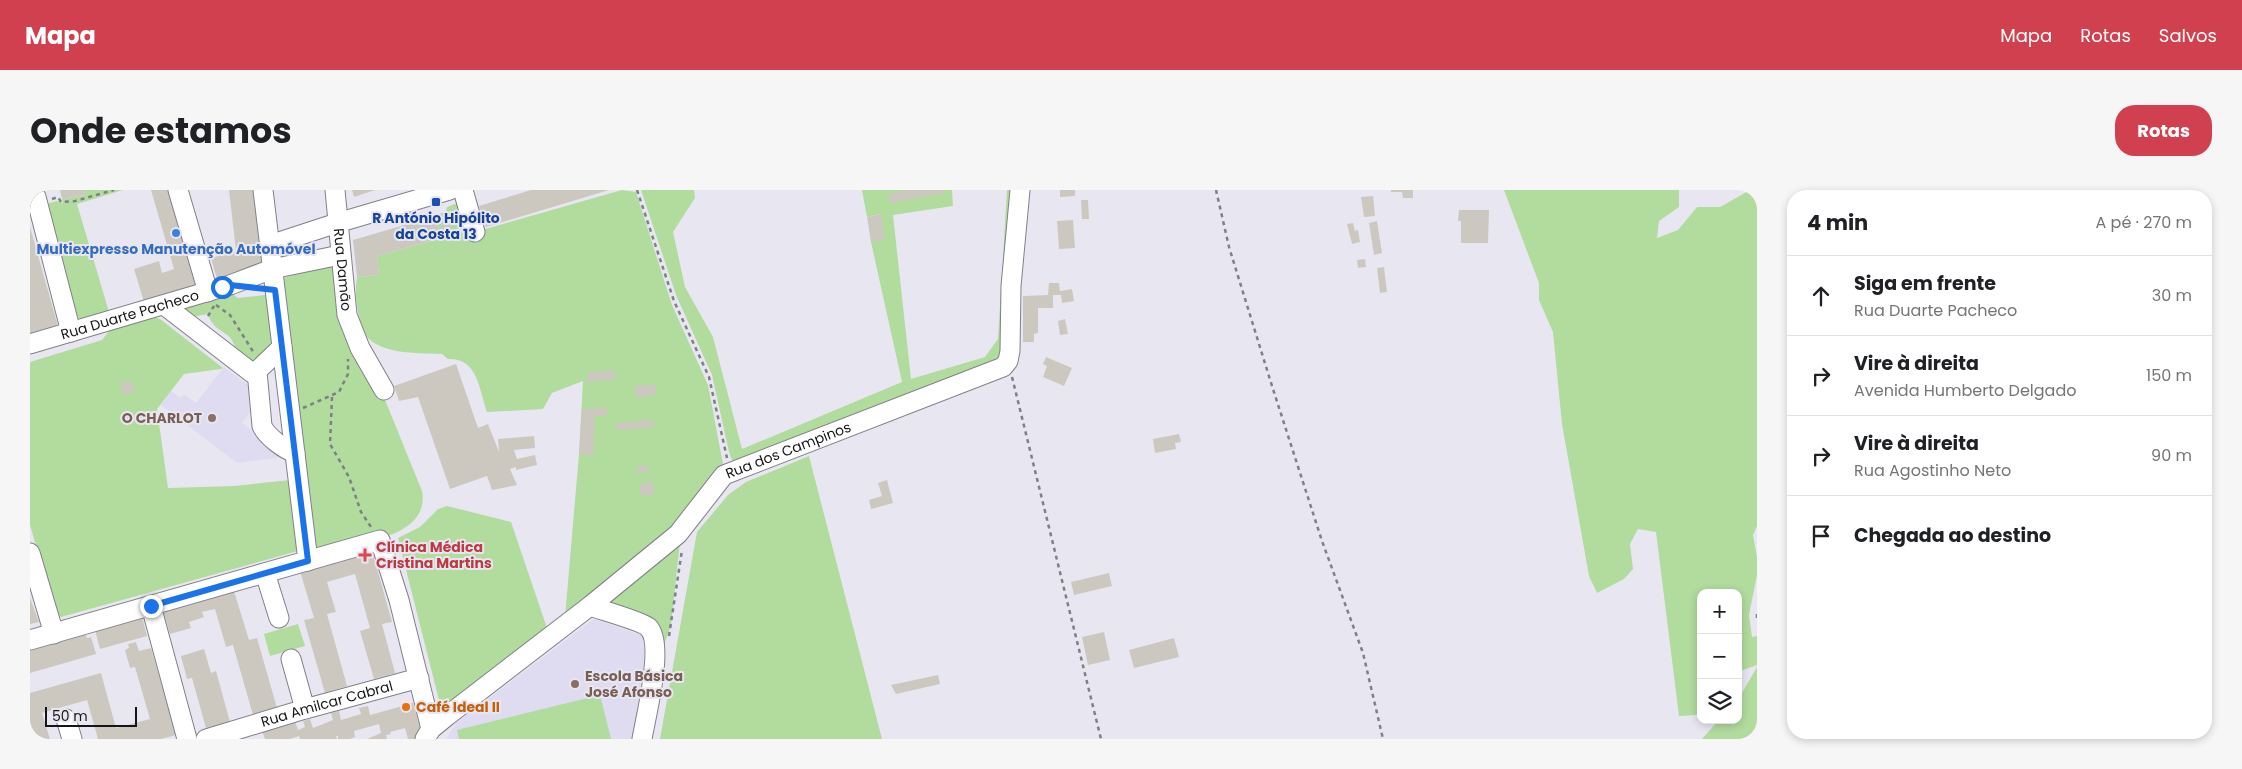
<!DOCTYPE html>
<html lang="pt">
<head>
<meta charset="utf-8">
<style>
	:root { --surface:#fff; --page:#f6f6f6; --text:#202124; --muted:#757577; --line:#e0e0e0; --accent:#d1404e }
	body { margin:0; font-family:Poppins,sans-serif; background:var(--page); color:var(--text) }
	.controls { position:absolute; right:15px; bottom:15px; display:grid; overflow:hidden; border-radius:10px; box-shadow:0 2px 8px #0003 }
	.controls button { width:45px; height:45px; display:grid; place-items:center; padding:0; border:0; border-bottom:1px solid var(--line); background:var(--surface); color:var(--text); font:25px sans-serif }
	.scale { position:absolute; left:15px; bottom:12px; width:92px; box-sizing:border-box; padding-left:5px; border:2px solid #151519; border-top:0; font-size:14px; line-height:18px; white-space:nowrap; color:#151519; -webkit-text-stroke:4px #e8e7f1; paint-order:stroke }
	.stop { position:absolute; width:15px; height:15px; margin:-11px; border:4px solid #1a73e8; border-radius:50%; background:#fff }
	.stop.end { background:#1a73e8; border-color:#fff; box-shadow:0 1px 5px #0008 }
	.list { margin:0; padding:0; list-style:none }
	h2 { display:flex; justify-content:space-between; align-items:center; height:65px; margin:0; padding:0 20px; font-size:21px }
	h2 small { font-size:16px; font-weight:400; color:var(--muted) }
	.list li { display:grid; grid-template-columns:32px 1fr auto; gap:15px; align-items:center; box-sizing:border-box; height:80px; padding:0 20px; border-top:1px solid var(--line) }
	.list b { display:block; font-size:19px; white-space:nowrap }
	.list p { margin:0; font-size:16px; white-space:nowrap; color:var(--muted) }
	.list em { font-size:16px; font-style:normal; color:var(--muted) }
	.icon { flex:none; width:28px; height:28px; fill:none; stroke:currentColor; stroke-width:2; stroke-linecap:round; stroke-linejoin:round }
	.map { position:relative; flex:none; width:1727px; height:549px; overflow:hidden; border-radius:20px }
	header { display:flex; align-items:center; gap:30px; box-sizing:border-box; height:70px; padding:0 25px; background:var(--accent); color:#fff }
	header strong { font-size:24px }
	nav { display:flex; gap:28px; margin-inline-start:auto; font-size:18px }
	.intro { display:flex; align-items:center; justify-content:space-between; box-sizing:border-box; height:120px; padding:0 30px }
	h1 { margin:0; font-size:35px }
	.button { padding:12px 22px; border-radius:20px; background:var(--accent); color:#fff; font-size:18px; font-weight:700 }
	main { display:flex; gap:30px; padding:0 30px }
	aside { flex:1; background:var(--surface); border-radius:20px; box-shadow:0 2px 8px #0003 }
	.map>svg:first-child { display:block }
	.education { fill:#dfdbf1 }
	.green { fill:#b2db9e }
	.building { fill:#cdc8bf }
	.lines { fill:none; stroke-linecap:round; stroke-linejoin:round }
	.minor-casing { stroke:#818089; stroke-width:21 }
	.path { stroke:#7f7f86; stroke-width:2.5; stroke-dasharray:4 4; stroke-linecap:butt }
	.minor { stroke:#fff; stroke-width:19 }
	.route { stroke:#1a73e8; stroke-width:6 }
	.transit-dot { fill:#1a4fb4; stroke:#e8e7f1; stroke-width:2 }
	.shop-dot { fill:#3f7fe0; stroke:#e8e7f1; stroke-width:2 }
	.education-dot { fill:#8d6e63; stroke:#e8e7f1; stroke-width:2 }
	.health-dot { fill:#e0444e; stroke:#e8e7f1; stroke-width:2 }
	.food-dot { fill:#e8710a; stroke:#e8e7f1; stroke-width:2 }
	.labels { text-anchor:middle; stroke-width:4; stroke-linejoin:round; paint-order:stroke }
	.transit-label { font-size:14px; font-weight:bold; fill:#164399; stroke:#e8e7f1 }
	.shop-label { font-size:14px; font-weight:bold; fill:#366cbe; stroke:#e8e7f1 }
	.street-label { font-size:14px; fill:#151519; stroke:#e8e7f1 }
	.education-label { font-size:14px; font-weight:bold; fill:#785e54; stroke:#e8e7f1; text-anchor:end }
	.health-label { font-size:14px; font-weight:bold; fill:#be3a42; stroke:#e8e7f1; text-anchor:start }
	.food-label { font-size:14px; font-weight:bold; fill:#c56008; stroke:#e8e7f1; text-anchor:start }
</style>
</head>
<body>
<header>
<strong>Mapa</strong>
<nav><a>Mapa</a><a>Rotas</a><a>Salvos</a></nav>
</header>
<div class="intro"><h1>Onde estamos</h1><a class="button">Rotas</a></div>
<main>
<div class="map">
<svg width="1727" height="549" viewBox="0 0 1727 549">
	<rect width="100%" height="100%" fill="#e8e7f1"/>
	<g class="education">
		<polygon points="194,177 218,195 220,223 212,233 256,266 254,267 207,273 131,215 141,201 151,208 154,204 166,213"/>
		<polygon points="564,429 614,446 619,455 603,549 416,549 426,533"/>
	</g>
	<g class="green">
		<polygon points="54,0 93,0 47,14 79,122 50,129 45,123 18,19 19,13 27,11 33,13 32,9 55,5"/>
		<path d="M592 0 606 2 642 115 678 195 693 274 691 280 644 340 535 427 549 264 553 191 522 203 513 219 457 222C449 199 448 168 418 169L412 164C388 163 345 165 333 141 330 135 330 129 328 122 326 110 325 99 327 87L349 85 347 66 411 48 405 26 416 21 417 17 425 14 433 15 452 40Z"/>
		<polygon points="611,0 664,0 665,8 643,42 655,97 683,147 712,259 872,192 841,52 850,24 837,27 832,0 922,0 923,16 863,25 881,189 955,167 968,149 977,0 987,0 976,155 968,171 706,273 702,270 699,262 682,185 646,105"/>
		<polygon points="1474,0 1649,0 1649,17 1629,31 1627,48 1648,40 1667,17 1690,17 1720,0 1727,0 1727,336 1723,345 1727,367 1727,385 1719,425 1722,447 1727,446 1727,475 1708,482 1708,403 1671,403 1671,521 1666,525 1649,526 1626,342 1608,339 1600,354 1603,379 1594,389 1567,403 1559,386 1532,234 1523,142 1509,110 1509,93"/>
		<path d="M302 73 306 113 309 125 349 195 392 301C401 351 319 354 285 360L252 91 254 88Z"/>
		<path d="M186 105H204L208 108 235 105 237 108 243 153 222 172 207 166C203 136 185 147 178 124L161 127 153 117Z"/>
		<polygon points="124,127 130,129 193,178 191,179 154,184 127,219 138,298 204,296 260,290 268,361 31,427 26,424 0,335 0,172 72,150 80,140"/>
		<polygon points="779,266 852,549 630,549 667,342 698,305 716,292"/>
		<polygon points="417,316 481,332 517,438 411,518 368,348 390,337 408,319"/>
		<polygon points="650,352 641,435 634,455 632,447 570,414"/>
		<polygon points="268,434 275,456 240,466 234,444"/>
		<polygon points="1727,477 1727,549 1672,549 1689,530 1708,530 1708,510"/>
		<polygon points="570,505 581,549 429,549 427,540"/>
	</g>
	<g class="building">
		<polygon points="30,0 54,0 55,5 32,9"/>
		<polygon points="121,0 141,0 168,95 114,112 104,79 129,71 132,83 144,79"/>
		<polygon points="199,0 223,0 233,75 187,89 181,68 206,61"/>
		<polygon points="322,0 345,0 324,7"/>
		<polygon points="501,0 579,0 456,37 449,16"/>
		<polygon points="871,0 914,0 914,3 860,13 858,4 871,2"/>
		<polygon points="1030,0 1045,0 1045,6 1030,7"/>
		<polygon points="1361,0 1383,0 1383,8 1373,8 1372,2 1361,2"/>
		<polygon points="1343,6 1345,26 1334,27 1331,7"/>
		<polygon points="1051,10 1058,10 1059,29 1052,29"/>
		<polygon points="1429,20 1459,20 1458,53 1431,53 1431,31 1428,31"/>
		<polygon points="851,24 855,50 841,52 837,27"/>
		<polygon points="405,26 411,48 347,66 349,85 327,87 323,50"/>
		<polygon points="1043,30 1045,58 1029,59 1027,31"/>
		<polygon points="1347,31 1352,63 1344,65 1339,33"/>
		<polygon points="1323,33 1325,41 1328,40 1330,52 1322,54 1317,34"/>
		<polygon points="420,34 422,44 413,46 411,37"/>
		<polygon points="0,37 28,136 0,145"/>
		<polygon points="1335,69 1336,77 1328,78 1327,70"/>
		<polygon points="1354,77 1357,102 1350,103 1347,78"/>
		<polygon points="1019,93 1029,93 1030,101 1042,99 1044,111 1032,113 1031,105 1023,105 1023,118 1008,118 1008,143 1004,144 1004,152 993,152 993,106 1018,105"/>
		<polygon points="1035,129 1038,144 1030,145 1028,131"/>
		<polygon points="1016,167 1042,178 1034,196 1013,187 1017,176 1013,174"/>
		<polygon points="426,174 448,238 458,234 469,262 468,249 504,246 505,258 484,260 487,269 505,265 507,275 486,280 486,277 480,279 487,295 462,300 457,286 420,299 388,207 369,211 364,196"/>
		<polygon points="584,180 585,189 558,192 557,183"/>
		<polygon points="101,190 105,202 93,205 90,193"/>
		<polygon points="625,194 626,205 606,207 605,196"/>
		<polygon points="578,218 576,226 565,226 563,265 549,264 552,219"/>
		<polygon points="623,230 624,237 587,240 586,233"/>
		<polygon points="1149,244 1151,252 1145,253 1146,259 1125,263 1123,249"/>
		<polygon points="618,276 618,282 607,283 607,277"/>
		<polygon points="857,290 863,313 841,319 839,310 852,306 848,293"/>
		<polygon points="623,292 624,304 611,306 609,294"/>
		<polygon points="342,360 362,432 352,434 365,483 344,489 330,441 340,438 325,384 297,392 306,422 297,424 317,496 295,503 274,430 284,428 270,381"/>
		<polygon points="1079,383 1082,396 1044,405 1041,392"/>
		<polygon points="204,401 219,450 227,448 247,518 223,525 203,455 196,457 185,419 172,422 174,427 159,432 161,438 140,444 133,421"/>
		<polygon points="0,408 9,432 0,434"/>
		<polygon points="112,427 117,446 70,459 65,440"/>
		<polygon points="1074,442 1080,470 1058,475 1052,447"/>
		<polygon points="55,443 57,448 61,447 66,464 0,483 0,459"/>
		<polygon points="1144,448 1149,467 1104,478 1099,460"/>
		<polygon points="106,452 109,461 121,458 146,545 131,549 68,549 57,510 12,523 20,549 0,549 0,503 71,483 86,538 120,529 105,477 100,478 95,460 99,458 98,454"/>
		<polygon points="174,459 181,483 186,481 200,532 176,538 162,488 157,489 151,466"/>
		<polygon points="908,485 910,494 866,504 861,495"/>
		<polygon points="383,513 391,541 385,549 378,549 375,538 360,542 361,544 356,545 357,549 337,549 351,543 349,534 324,541 325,547 320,549 308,549 308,546 306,546 307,549 270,549 269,546 260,549 235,549 232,541 265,531 268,540 275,537 273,531 280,529 283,538 303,530 301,523 309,521 311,530 331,524 329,518 338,516 340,525"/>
	</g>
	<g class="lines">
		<g class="minor-casing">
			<g id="minor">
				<polyline points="148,0 178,102"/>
				<polyline points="233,0 278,371"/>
				<path id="s1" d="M305 0 317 125 330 158 354 200"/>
				<polyline points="433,0 445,42"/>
				<polyline points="6,7 41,142"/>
				<polyline points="240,55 307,33 420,0"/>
				<polyline points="134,115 222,183 227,185"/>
				<path id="s2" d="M0 154 200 95 242 79 310 65"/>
				<path d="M252 157 227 181 232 236C237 247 254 259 265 263"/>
				<polyline points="0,363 24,444"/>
				<polyline points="235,383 249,428"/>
				<polyline points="121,416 157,549"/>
				<path d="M560 416C571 420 611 431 618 437 635 453 616 525 612 549"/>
				<polyline points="0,450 350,350 369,410 401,539"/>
				<polyline points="261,469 275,519"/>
				<polyline points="36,529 42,549"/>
				<path id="s3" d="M176 549 275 519 389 488"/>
				<path id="s4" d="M395 549 401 539 417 526 560 416 648 344 694 285 973 177 978 171 980 161 981 96 990 0"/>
			</g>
		</g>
		<g class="path">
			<polyline points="607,0 644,111 679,187 697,268"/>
			<polyline points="1186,0 1199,57 1242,196 1292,351 1333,463 1353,549"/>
			<polyline points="22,9 28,7 31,12 45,11 84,0"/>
			<polyline points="186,115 200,125 224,163"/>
			<polyline points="178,126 184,116"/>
			<polyline points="982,187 1071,549"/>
			<polyline points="302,207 300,254 319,287 331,322 341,337"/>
			<polyline points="273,218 309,202 318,184 318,169"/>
			<polyline points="1727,424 1727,432"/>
			<polyline points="639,446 652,360"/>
		</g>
		<use href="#minor" class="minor"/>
	</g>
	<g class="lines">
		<polyline class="route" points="121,416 278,371 245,100 200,95 192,97"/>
	</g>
	<rect class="transit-dot" x="401" y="7" width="10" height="10" rx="2.5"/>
	<circle class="shop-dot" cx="146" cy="43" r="5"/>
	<g class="education-dot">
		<circle cx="182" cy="228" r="5"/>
		<circle cx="545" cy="494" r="5"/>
	</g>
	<path class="health-dot" d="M332.5 357.5h5v5h5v5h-5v5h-5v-5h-5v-5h5z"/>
	<circle class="food-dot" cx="376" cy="517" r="5"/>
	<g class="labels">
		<g class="transit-label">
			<text x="406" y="33">R António Hipólito<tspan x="406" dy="16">da Costa 13</tspan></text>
		</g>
		<g class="shop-label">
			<text x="146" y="64">Multiexpresso Manutenção Automóvel</text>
		</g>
		<g class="street-label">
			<text dy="5" stroke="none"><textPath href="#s1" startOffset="80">Rua Damão</textPath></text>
			<text dy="5" stroke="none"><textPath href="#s2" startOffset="104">Rua Duarte Pacheco</textPath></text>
			<text dy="5" stroke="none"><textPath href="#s4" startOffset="470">Rua dos Campinos</textPath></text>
			<text dy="5" stroke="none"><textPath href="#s3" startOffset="126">Rua Amilcar Cabral</textPath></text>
		</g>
		<g class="education-label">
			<text x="172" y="233">O CHARLOT</text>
			<text x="555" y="491" text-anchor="start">Escola Básica<tspan x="555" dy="16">José Afonso</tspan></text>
		</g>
		<g class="health-label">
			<text x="346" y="362">Clínica Médica<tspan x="346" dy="16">Cristina Martins</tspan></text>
		</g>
		<g class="food-label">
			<text x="386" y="522">Café Ideal II</text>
		</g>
	</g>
</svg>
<div class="controls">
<button>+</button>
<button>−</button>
<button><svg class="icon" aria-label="layers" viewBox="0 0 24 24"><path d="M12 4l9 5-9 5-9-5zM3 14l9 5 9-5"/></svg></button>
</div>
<div class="scale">50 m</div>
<div class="stop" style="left:192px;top:97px"></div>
<div class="stop end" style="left:121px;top:416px"></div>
</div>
<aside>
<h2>4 min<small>A pé · 270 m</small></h2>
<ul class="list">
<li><svg class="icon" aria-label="ahead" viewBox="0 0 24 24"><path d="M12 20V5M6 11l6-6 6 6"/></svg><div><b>Siga em frente</b><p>Rua Duarte Pacheco</p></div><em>30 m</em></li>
<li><svg class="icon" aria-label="right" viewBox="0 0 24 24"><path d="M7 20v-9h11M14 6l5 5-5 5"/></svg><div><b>Vire à direita</b><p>Avenida Humberto Delgado</p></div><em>150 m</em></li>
<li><svg class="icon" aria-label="right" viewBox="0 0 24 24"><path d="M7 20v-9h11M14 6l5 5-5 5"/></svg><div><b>Vire à direita</b><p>Rua Agostinho Neto</p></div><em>90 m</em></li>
<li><svg class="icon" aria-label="arrive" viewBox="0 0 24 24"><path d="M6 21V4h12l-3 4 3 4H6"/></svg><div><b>Chegada ao destino</b></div></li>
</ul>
</aside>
</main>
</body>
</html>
